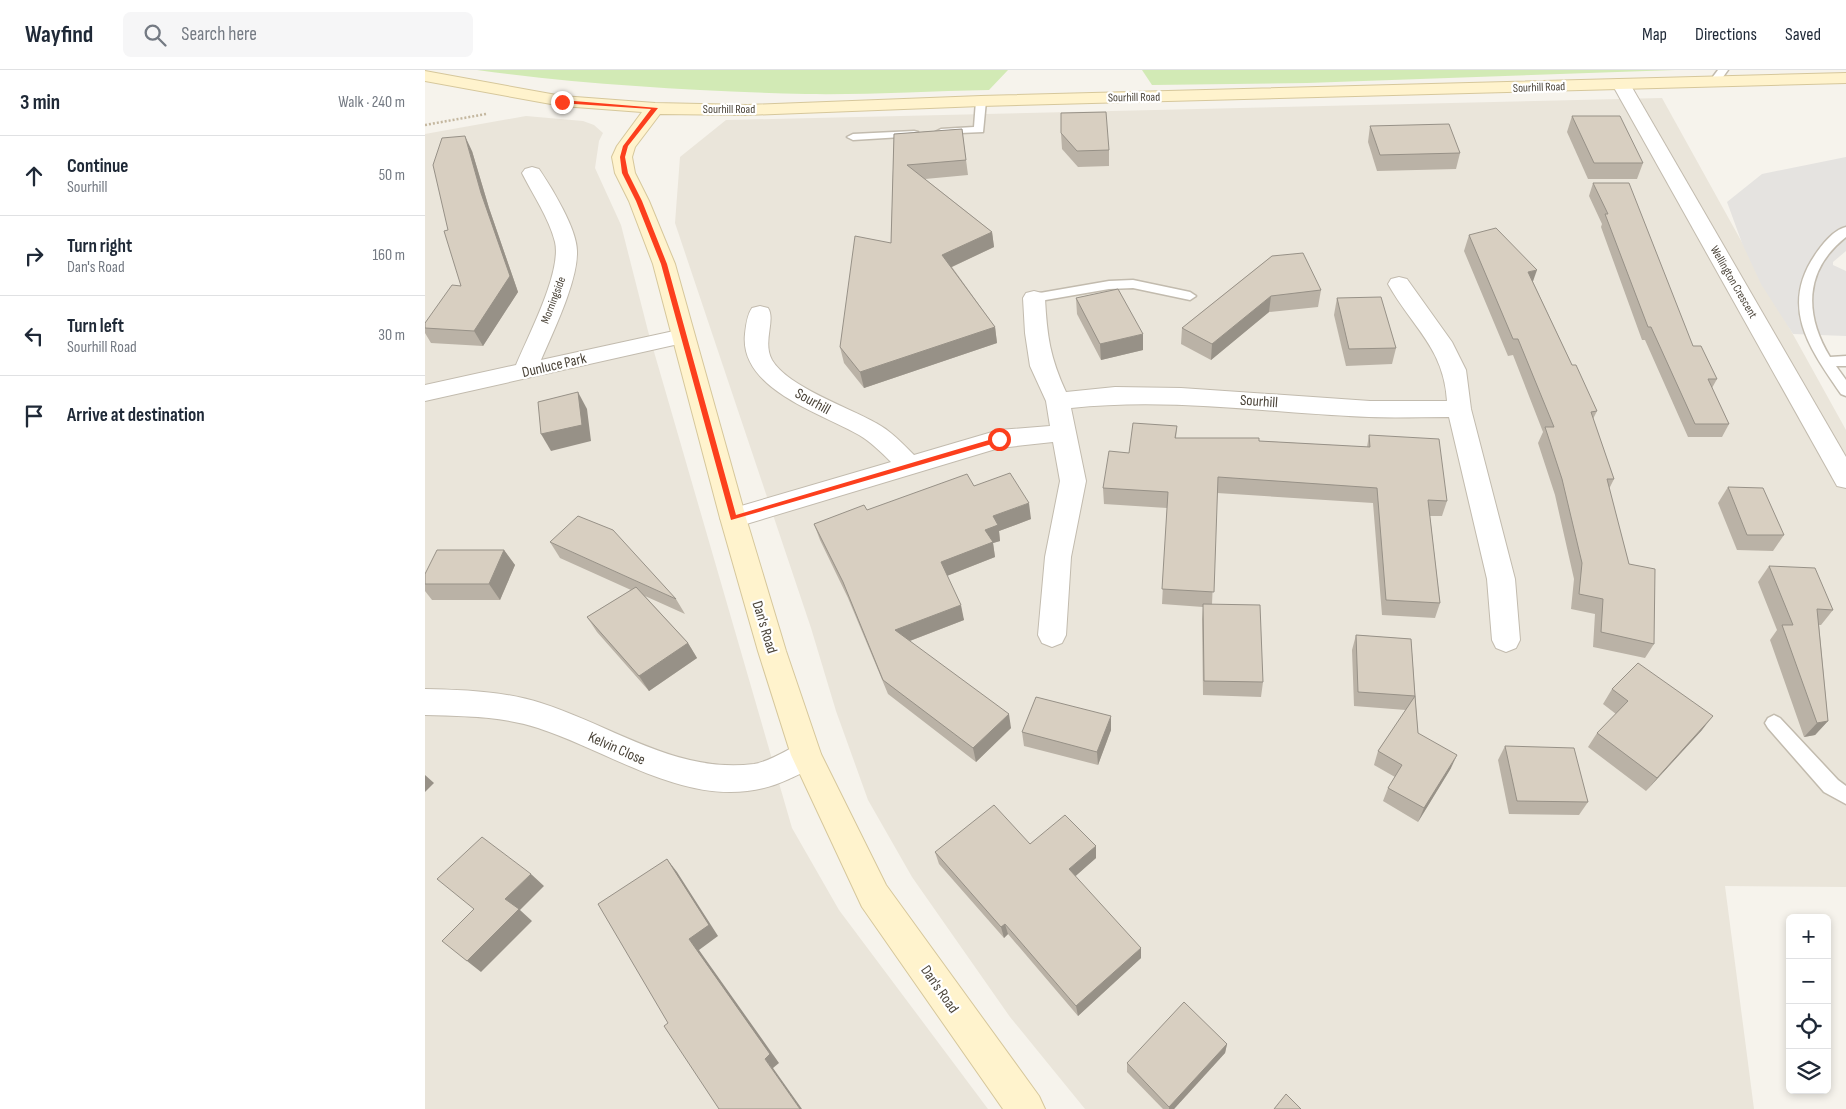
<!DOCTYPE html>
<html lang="en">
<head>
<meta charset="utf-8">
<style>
	:root { --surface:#fff; --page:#f6f6f7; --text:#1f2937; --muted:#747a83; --line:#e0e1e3 }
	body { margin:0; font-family:"Sofia Sans Condensed",sans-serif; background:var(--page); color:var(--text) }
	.controls { position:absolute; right:15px; bottom:15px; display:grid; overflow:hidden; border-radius:8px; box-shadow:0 2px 8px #0003 }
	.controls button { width:45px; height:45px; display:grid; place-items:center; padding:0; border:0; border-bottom:1px solid var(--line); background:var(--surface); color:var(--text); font:25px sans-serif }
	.stop { position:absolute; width:15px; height:15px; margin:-11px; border:4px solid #fc3f1d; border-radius:50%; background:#fff }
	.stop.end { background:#fc3f1d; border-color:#fff; box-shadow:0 1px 5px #0008 }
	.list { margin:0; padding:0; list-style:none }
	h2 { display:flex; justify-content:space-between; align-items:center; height:65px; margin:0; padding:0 20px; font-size:21px }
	h2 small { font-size:16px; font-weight:400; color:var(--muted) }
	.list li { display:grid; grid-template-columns:32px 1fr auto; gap:15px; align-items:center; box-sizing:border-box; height:80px; padding:0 20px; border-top:1px solid var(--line) }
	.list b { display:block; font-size:19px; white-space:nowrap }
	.list p { margin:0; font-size:16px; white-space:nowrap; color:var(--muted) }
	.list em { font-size:16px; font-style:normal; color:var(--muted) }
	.icon { flex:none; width:28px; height:28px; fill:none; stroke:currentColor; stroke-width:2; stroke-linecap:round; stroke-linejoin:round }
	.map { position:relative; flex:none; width:1421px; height:1039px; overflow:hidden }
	header { display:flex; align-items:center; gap:30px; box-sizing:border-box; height:70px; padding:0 25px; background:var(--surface); border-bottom:1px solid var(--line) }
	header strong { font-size:24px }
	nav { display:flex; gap:28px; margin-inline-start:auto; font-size:18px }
	.search { width:350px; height:45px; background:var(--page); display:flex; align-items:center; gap:12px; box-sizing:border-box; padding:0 18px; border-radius:8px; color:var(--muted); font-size:19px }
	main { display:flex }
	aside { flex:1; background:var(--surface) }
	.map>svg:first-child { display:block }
	.residential { fill:#eae5da }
	.green { fill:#d2eab5 }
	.parking { fill:#e5e3e0 }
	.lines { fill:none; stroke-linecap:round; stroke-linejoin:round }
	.lane-casing { stroke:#c2bbae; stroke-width:3 }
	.street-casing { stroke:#c2bbae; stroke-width:2 }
	.secondary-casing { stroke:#d6c79b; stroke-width:2 }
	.path { stroke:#c4b79f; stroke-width:2.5; stroke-dasharray:2 2; stroke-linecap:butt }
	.lane { fill:#fff; fill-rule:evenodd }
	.street { fill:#fff; fill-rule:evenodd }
	.secondary { fill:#fff3cd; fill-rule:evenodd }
	.wall { fill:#bab2a6 }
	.shaded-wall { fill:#979187 }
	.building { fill:#d8cfc1; stroke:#979187 }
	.route { fill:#fc3f1d }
	.labels { text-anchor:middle; stroke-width:4.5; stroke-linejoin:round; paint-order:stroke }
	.far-street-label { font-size:12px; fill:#4b4439; stroke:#fff }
	.street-label { font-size:15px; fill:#4b4439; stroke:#fff }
</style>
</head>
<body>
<header>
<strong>Wayfind</strong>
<div class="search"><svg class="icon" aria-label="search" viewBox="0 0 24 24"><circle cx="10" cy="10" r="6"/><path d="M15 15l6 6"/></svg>Search here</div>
<nav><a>Map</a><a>Directions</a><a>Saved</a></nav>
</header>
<main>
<aside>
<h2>3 min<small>Walk · 240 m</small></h2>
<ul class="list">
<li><svg class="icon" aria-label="ahead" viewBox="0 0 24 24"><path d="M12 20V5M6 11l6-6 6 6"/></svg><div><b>Continue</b><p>Sourhill</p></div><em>50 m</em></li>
<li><svg class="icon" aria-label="right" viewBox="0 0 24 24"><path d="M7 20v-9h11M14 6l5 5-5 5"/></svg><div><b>Turn right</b><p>Dan's Road</p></div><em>160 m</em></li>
<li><svg class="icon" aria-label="left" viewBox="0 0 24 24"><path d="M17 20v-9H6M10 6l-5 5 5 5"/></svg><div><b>Turn left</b><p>Sourhill Road</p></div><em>30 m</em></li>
<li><svg class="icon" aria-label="arrive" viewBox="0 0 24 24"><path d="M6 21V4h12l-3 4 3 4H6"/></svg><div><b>Arrive at destination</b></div></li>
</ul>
</aside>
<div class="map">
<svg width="1421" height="1039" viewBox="0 0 1421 1039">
	<rect width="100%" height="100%" fill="#f6f3ec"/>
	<g class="residential">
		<polygon points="1237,28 1421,360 1421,817 1300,816 1329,1039 660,1039 585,947 487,807 443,730 411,641 386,558 250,153 255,87 301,50"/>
		<polygon points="101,46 158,51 169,55 178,63 174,71 170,98 196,155 223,261 367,758 414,840 563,1039 0,1039 0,64"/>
	</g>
	<g class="green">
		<path d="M52 0H583L564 20C503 21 442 25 381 24 271 21 161 15 52 0Z"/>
		<polygon points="717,0 1250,0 882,13 727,15"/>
	</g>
	<polygon class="parking" points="1421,87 1421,181 1408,192 1408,195 1421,201 1421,266 1368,264 1336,214 1317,173 1302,132 1337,104"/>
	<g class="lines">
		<g class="lane-casing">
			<g id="lane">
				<polygon points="1293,0 1303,0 1293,14 1285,14 1284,12"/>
				<polygon points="556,28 561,31 558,62 512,64 510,62 516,59 549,57 551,31"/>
				<polygon points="489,61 493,62 493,66 428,70 422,67 428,64"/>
				<path d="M1421 157V167C1379 200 1379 244 1405 287L1421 286V296H1411L1421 310V326L1416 324C1386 280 1354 238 1390 185 1397 175 1408 160 1421 157Z"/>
				<polygon points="708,210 765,222 771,226 765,230 708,218 684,219 609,232 603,228 609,224 684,211"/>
				<polygon points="1349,645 1355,648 1413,710 1421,716 1421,734 1399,722 1343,658 1340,653 1343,648"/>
			</g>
		</g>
		<g class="street-casing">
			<g id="street">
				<polygon points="1196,9 1202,10 1205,14 1421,387 1421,418 1412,416 1187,14 1190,10"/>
				<path d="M107 97 114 99C127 118 152 159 152 181 153 211 128 262 116 290L258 259 266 261 269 266 266 271 258 273 0 331V315L91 295C103 266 137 202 130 172 124 148 108 125 97 103L100 99Z"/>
				<path d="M974 207 982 209 1027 272 1041 300 1046 339 1090 509 1095 570 1091 578 1081 582 1071 578 1067 570 1062 509 1024 347C997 347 970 348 944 347 844 343 746 327 646 338L661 411 646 487 641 565 637 573 627 577 617 573 613 565 620 487 635 411 628 372 574 378 308 458 299 455 295 448 299 441 466 392C456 382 446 372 434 365 396 343 314 319 320 264 321 255 322 245 327 238L335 236 343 238C351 250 337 272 347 290 363 317 423 337 451 353 466 361 477 373 489 385L574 360 625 356 621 331 605 296 600 263 598 228 601 223 609 221 617 223 620 228C622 266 625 287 641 322L690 317 756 318 945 331H1022C1019 278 987 257 963 214L966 209Z"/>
				<path d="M0 619C39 620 79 621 116 633 186 655 252 704 329 694 347 691 364 678 381 671L392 675 396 685C390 698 377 703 364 709 278 750 193 684 113 658 77 646 37 646 0 645Z"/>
			</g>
		</g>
		<g class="secondary-casing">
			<polygon id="secondary" points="0,1 137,26 230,33 322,35 556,26 1421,3 1421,13 556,36 322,45 235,44 210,77 207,87 210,103 224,131 250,194 321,448 361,581 396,684 461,815 614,1026 620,1039 578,1039 437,837 366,685 333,581 295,448 228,194 204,131 190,103 187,87 192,76 217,42 137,36 0,11"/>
		</g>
		<polyline class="path" points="0,55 61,44"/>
		<use href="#lane" class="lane"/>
		<use href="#street" class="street"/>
		<use href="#secondary" class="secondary"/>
	</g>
	<g class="wall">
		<polygon points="1147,46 1218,93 1212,109 1163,109 1142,62"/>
		<polygon points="945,56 1035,83 1031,99 952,101 943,72"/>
		<polygon points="537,59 543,105 500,109 567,162 569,177 527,197 570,257 572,273 439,318 419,293 415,277 466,173 469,64"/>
		<polygon points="636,63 684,80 684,96 653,97 637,79"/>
		<polygon points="47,81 64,138 93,222 58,276 6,273 0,263 0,253 36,216 23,160"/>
		<polygon points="1168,113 1268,276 1292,309 1287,318 1304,354 1297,367 1263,367 1220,270 1217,270 1176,157 1177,154 1164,126"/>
		<polygon points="1044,165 1108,212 1147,295 1172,341 1168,349 1189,409 1184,419 1204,494 1229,574 1220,588 1168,577 1170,544 1146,539 1149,509 1130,425 1113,373 1118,362 1088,285 1083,286 1039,181"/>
		<polygon points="847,186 896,220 893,237 844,242 786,290 756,274 757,258"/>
		<polygon points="651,228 718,280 676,290 652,244"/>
		<polygon points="912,228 971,278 967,294 921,296 909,245"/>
		<polygon points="752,356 751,368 834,371 942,377 944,365 1022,431 1017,446 1005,446 1015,533 1010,548 957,545 948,433 792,423 787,534 838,612 836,627 778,625 777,549 778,537 737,534 742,438 679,434 678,418 704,383"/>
		<polygon points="549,416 606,449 574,461 575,471 568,473 570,487 522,506 539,550 485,571 586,658 551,692 463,624 423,528 395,470 389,454 442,440"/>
		<polygon points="1303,417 1359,465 1348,481 1312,480 1293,433"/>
		<polygon points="125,472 251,529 260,544 220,526 263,573 272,588 224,621 172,562 162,547 206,520 135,488"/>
		<polygon points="79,480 90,495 75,530 7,530 0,521 0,504"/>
		<polygon points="1344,496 1408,540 1396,555 1394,555 1403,651 1390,665 1379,667 1345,570 1352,560 1333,512"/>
		<polygon points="931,565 986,569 993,663 1026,698 993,752 958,731 963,718 970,707 949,695 953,681 981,640 929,636 927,580"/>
		<polygon points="1187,619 1277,660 1221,721 1163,677 1172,663 1191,644 1178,634"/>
		<polygon points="686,660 673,695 599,676 597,662"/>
		<polygon points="1080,676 1163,732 1154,745 1084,744 1073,690"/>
		<polygon points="605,774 671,776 671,788 650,806 716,888 653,946 583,864 579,868 514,794 510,782"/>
		<polygon points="802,974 800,983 749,1039 738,1039 702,1002 702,993"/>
	</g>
	<g class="shaded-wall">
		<polygon points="40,66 47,81 64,138 93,222 58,276 49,261 56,123"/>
		<polygon points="567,162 569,177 520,200 517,185"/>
		<polygon points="1112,200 1106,217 1103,202"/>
		<polygon points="846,226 844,242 786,290 787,274"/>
		<polygon points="570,257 572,273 439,318 435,302"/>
		<polygon points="718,264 718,280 676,290 675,274"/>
		<polygon points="153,322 162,339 166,371 126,381 116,364"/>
		<polygon points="604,433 606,449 574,461 575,471 568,473 570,487 519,507 516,492 560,460 568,446"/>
		<polygon points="79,480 90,495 75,530 64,514"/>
		<polygon points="536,535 539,550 474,575 470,560"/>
		<polygon points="263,573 272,588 224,621 214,606"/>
		<polygon points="584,644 586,658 551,692 548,678"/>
		<polygon points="686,646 686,660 673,695 672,682"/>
		<polygon points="1288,646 1277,660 1221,721 1232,708"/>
		<polygon points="1403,651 1390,665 1379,667 1392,653"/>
		<polygon points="1032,685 1026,698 993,752 999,738"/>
		<polygon points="0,705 9,713 0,722"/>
		<polygon points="671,776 671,788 645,811 644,799"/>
		<polygon points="242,789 252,802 293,866 274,880 354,993 348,998 377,1039 375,1039 340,989 264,869"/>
		<polygon points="106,804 119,816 95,840 107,851 56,902 42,891 80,829"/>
		<polygon points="580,854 583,864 579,868 576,857"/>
		<polygon points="716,878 716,888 653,946 651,936"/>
		<polygon points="802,974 800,983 749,1039 744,1039 744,1037"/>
	</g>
	<g class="building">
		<polygon points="681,42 684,80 652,81 636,63 636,43"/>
		<polygon points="1147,46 1195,46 1218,93 1169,93"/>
		<polygon points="1024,54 1035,83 955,85 945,56"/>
		<polygon points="537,59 541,90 482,95 567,162 517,185 570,257 435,302 415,277 430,166 466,173 469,64"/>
		<polygon points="40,66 56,123 85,206 49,261 0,258 0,253 27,215 36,216 19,161 23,160 8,95 17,68"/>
		<polygon points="1168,113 1204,113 1268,276 1276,276 1292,309 1283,309 1304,354 1270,354 1226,257 1223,257 1180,144 1183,144"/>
		<polygon points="1071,158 1112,200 1103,202 1147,295 1151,295 1172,341 1166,342 1189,409 1182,409 1204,494 1230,499 1229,574 1176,562 1178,529 1154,524 1157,493 1137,409 1120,357 1129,357 1093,269 1088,269 1044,165"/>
		<polygon points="878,183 896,220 846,226 787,274 757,258 847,186"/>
		<polygon points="693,219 718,264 675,274 651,228"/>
		<polygon points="956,227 971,278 924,279 912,228"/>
		<polygon points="153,322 157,355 116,364 113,332"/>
		<polygon points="708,353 752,356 750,368 834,368 834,371 945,377 944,365 1014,369 1022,431 1003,430 1015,533 961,530 952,418 793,407 789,522 737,519 743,422 678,418 684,381 704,383"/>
		<polygon points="585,403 604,433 568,446 573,455 560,460 568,472 516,492 536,535 470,560 584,644 548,678 458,610 418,512 389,454 439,435 442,440 542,404 549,416"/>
		<polygon points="1303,417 1338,418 1359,465 1322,465"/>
		<polygon points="153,446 188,460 251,529 125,472"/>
		<polygon points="12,480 79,480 64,514 0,514 0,504"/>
		<polygon points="1344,496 1390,498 1408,540 1392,539 1403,651 1392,653 1357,555 1368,555"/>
		<polygon points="211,517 263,573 214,606 162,547"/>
		<polygon points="778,534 835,535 838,612 779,611"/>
		<polygon points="931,565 986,569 990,626 933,622"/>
		<polygon points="1213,593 1288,646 1232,708 1172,663 1203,631 1187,619"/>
		<polygon points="990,626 993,663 1032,685 999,738 963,718 977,695 953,681"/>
		<polygon points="611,627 686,646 672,682 597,662"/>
		<polygon points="1080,676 1149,678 1163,732 1092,731"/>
		<polygon points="569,735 605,774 640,745 671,776 644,799 716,878 651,936 580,854 576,857 510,782"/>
		<polygon points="57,767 106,804 80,829 94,839 42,891 17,871 49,839 12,809"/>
		<polygon points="242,789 284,855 264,869 345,984 340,989 375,1039 294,1039 239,956 243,953 173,834"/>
		<polygon points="759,932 802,974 744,1037 702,993"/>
		<polygon points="861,1024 876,1039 849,1039"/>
	</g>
	<polygon class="route" points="137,30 233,38 203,76 200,87 203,103 217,131 242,194 311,445 574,367 577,368 577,371 306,450 236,194 211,131 197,103 195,87 198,76 226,39 135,33"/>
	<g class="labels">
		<g class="far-street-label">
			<text transform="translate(1114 17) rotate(-2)" y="4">Sourhill Road</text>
			<text transform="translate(709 27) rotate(-1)" y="4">Sourhill Road</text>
			<text x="304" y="43">Sourhill Road</text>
			<text transform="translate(1309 212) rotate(60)" y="4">Wellington Crescent</text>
			<text transform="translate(128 230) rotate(-69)" y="4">Morningside</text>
		</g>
		<g class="street-label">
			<text transform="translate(129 295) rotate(-13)" y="5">Dunluce Park</text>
			<text transform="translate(388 331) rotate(29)" y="5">Sourhill</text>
			<text transform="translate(834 331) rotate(4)" y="5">Sourhill</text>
			<text transform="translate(340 557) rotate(73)" y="5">Dan's Road</text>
			<text transform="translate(192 678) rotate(24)" y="5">Kelvin Close</text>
			<text transform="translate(515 919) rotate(55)" y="5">Dan's Road</text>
		</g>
	</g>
</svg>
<div class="controls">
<button>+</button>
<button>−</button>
<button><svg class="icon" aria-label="locate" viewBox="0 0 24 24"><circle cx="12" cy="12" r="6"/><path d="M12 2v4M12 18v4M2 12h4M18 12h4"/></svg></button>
<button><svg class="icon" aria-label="layers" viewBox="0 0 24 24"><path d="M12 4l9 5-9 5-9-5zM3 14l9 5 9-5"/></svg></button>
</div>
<div class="stop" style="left:574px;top:369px"></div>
<div class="stop end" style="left:137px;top:32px"></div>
</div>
</main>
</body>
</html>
